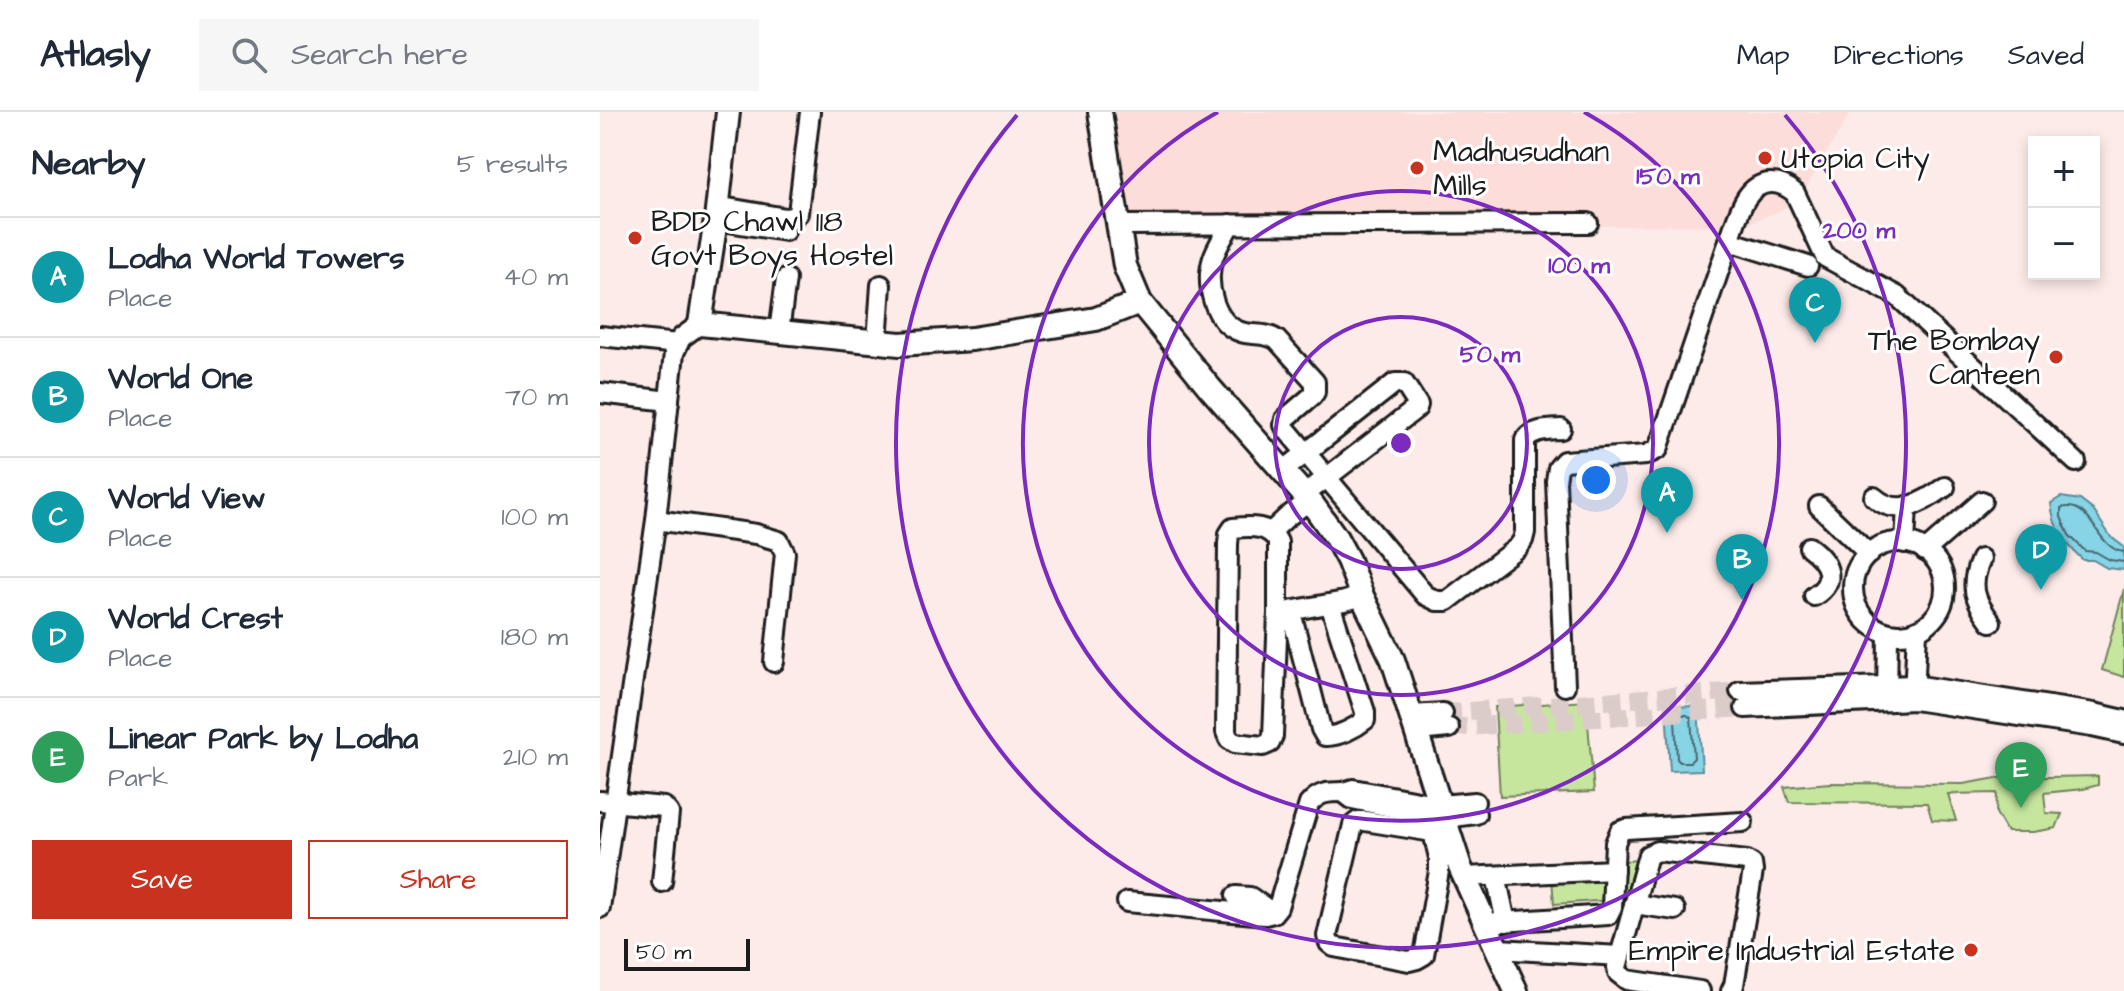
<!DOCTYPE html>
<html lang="en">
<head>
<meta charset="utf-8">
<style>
	:root { --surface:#fff; --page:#f6f6f7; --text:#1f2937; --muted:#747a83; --line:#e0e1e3; --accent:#c8321e }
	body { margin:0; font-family:"Architects Daughter",sans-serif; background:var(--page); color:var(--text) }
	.controls { position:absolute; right:24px; top:24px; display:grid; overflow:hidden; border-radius:0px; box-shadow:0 4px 12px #0003 }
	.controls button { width:72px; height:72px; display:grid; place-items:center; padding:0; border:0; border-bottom:2px solid var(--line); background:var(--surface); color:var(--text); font:40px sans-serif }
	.scale { position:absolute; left:24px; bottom:20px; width:126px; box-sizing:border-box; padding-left:8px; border:4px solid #1c1c1c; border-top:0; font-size:22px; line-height:28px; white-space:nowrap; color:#1c1c1c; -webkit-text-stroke:6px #fff; paint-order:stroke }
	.you { position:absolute; left:996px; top:368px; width:28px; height:28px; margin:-20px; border:6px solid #fff; border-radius:50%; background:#1a73e8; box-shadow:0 0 0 12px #1a73e833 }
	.badge { display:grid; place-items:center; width:52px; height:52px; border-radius:50%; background:var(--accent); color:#fff; font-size:26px; font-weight:700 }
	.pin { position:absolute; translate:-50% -66px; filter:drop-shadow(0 2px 4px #0008) }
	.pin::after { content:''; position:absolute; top:42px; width:28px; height:24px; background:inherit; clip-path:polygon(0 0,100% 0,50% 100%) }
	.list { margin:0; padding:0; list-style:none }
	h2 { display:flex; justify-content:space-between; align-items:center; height:104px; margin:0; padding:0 32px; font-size:34px }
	h2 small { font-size:26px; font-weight:400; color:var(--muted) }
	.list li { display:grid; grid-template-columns:52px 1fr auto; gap:24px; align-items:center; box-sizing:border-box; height:120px; padding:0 32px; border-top:2px solid var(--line) }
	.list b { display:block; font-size:30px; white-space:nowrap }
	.list p { margin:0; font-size:26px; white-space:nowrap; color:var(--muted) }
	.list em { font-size:26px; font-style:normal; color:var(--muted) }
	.actions { display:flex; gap:16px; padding:24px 32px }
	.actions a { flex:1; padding:18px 0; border:2px solid var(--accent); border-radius:0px; text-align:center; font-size:28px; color:var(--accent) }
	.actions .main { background:var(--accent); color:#fff }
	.icon { flex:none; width:44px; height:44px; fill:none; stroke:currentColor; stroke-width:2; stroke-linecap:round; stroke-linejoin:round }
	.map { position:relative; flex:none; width:1524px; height:879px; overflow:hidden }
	header { display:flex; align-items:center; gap:48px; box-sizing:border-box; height:112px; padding:0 40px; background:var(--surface); border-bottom:2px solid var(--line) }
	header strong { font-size:38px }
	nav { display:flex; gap:44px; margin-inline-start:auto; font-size:28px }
	.search { width:560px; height:72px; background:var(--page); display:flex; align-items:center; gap:20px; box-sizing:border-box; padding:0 28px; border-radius:0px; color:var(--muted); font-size:30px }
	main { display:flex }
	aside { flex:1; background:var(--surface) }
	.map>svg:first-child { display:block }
	.built { fill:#fcddda }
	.green { fill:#c6e69e; stroke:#71815d; stroke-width:2 }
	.water { fill:#87d4e7; stroke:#5c8a96; stroke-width:2 }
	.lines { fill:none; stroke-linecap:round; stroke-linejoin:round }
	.shore { stroke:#47666d; stroke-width:2 }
	.minor-tunnel { stroke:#dbccca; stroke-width:18; stroke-dasharray:18 9; stroke-linecap:butt }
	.minor-casing { stroke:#1c1c1c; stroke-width:24 }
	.tertiary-casing { stroke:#1c1c1c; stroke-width:28 }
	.minor { stroke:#fff; stroke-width:18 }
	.tertiary { stroke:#fff; stroke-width:22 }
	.ring { fill:none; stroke:#7b2cbf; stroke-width:4 }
	.poi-dot { fill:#c8321e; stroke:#fff; stroke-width:3 }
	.labels { text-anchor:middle; stroke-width:6; stroke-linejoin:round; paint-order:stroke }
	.poi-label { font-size:30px; fill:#1c1c1c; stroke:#fff; text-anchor:start }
	.centre { fill:#7b2cbf; stroke:#fff; stroke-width:4 }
	.ring-label { font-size:24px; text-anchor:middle; font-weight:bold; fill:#7b2cbf; stroke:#fff; stroke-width:6; stroke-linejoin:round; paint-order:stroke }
</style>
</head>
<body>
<header>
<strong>Atlasly</strong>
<div class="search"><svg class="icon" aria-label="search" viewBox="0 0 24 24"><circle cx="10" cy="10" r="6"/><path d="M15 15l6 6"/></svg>Search here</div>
<nav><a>Map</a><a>Directions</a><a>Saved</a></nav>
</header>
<main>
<aside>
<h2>Nearby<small>5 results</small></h2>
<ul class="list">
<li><span class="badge" style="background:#0f9aa8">A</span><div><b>Lodha World Towers</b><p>Place</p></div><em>40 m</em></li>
<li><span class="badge" style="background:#0f9aa8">B</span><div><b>World One</b><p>Place</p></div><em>70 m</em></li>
<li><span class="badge" style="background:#0f9aa8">C</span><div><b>World View</b><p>Place</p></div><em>100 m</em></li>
<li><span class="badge" style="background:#0f9aa8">D</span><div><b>World Crest</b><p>Place</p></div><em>180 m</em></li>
<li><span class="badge" style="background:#2e9e5b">E</span><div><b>Linear Park by Lodha</b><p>Park</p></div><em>210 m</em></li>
</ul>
<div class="actions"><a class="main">Save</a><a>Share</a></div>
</aside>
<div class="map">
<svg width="1524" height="879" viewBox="0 0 1524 879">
	<rect width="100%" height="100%" fill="#fdebe9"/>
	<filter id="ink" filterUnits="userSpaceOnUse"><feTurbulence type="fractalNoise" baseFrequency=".0125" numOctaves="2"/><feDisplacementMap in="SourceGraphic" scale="16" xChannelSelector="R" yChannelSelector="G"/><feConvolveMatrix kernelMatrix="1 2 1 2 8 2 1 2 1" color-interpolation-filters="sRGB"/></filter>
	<g filter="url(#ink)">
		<polygon class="built" points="512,0 1251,0 1197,91 1145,113 531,117"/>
		<g class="green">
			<polygon points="1524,477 1524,565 1502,558"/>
			<polygon points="986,589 994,680 900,684 895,595"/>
			<polygon points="1498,664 1498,673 1483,677 1444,681 1446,701 1462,702 1456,716 1433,720 1407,720 1396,701 1397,681 1348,682 1356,709 1332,708 1327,691 1189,690 1184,675 1230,671 1363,672 1397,666"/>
			<polygon points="1038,748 1041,786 954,792 951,754"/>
		</g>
		<g class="water">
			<path d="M1461 385 1480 388 1493 398 1511 425 1524 435V458L1507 456 1493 448H1483C1463 429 1454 419 1451 391Z"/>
			<polygon points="1098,594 1102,658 1070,659 1066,595"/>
		</g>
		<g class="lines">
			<g class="shore">
				<path d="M1524 440C1495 437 1493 387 1461 396V405L1469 423 1485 439 1496 440 1510 448 1524 450"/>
				<polygon points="1078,603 1087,603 1091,606 1094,646 1090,650 1080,650 1077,647 1075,607"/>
			</g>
			<g class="minor-tunnel">
				<polyline points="843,601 1140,579"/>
				<polyline points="849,616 1145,596"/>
			</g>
			<g class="minor-casing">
				<g id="minor">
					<polyline points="128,96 186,106 192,105 198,101 210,0"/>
					<polyline points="116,108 185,119"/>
					<path d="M630 112C625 123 617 134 613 146 605 171 613 211 641 220 654 224 666 220 677 228L715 270V280L712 284 685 307 684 313 686 317 825 483 837 489H847L918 435 923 428 925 420V328C933 317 948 318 961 317"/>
					<polyline points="519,113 988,111"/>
					<path d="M1129 129C1137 108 1144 70 1172 71 1181 71 1188 75 1195 81L1225 145 1297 184 1476 350"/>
					<polyline points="179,220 186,167"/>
					<polyline points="0,224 78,232"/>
					<polyline points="277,230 281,173"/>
					<polyline points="0,281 69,289"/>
					<polyline points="683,359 795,271 804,271 818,293 817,296 704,383"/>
					<path d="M1274 385C1297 406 1323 391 1345 375"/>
					<polyline points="1219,394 1269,442"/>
					<polyline points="56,408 156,422 179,429 185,441 174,550"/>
					<polyline points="672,419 687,405 709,389"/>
					<circle cx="1299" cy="476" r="46"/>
					<polyline points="1305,431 1307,394"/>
					<path d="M1209 435C1228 449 1239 469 1214 484"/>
					<polyline points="1325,439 1382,389"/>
					<path d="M1381 447C1369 473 1374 488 1391 510"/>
					<path d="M691 500 721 617 725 624C738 625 755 616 765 608V600L730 492"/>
					<path d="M678 501V430C670 413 651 414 633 416L629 422 628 432 626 620 629 627 635 631 663 634 670 631 673 624 678 501 745 489 762 484"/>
					<polyline points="965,574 956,369 958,356 964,349 1046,343 1058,337 1129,129 1208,154"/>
					<polyline points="1140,579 1314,573 1494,601 1524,608"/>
					<polyline points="1314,584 1317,518"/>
					<polyline points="1287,585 1288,521"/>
					<polyline points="1145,596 1314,588 1492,615 1524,622"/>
					<polyline points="812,603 843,601"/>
					<polyline points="817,619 849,616"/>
					<polyline points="0,689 64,695 69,701 62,770"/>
					<polyline points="875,690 840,693 753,677 743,680 752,687 844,706 876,702"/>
					<polyline points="833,720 839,746 839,759 824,843 817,847 809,849 734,835 729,831 727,824 753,713 758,709 765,709 833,720 847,717"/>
					<polyline points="896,764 906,810"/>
					<polyline points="864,765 1014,758"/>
					<polyline points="636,784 650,785 673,801"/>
					<path d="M527 790 665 803 673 801 678 795 709 692C719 680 728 680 743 680"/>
					<polyline points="1034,792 1075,798"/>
					<polyline points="0,796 56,408 74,241 81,226 100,212"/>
					<polyline points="886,811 1008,803 1012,795 1015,731 1020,719 1026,717 1143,710"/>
					<polyline points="898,837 1020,844"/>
					<polyline points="1100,879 1027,868 1018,861 1017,855 1048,743 1057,739 1147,749 1152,752 1153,759 1134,873 1131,879"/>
				</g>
			</g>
			<g class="tertiary-casing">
				<g id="tertiary">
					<polyline points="128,0 116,108 100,212 300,232 372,227 496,207 540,190"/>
					<polyline points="500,0 525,154 540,190 610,276 713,393 735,424 748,448 762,484 793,548 860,755 916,879"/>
				</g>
			</g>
			<use href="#minor" class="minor"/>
			<use href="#tertiary" class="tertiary"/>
		</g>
	</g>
	<g class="ring">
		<circle cx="801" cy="331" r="126"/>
		<circle cx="801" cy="331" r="252"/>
		<path d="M984 0A378 378 0 1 1 618 0"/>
		<path d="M1185 3A505 505 0 1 1 417 3"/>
	</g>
	<g class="poi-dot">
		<circle cx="1165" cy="46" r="8"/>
		<circle cx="817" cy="56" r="8"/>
		<circle cx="35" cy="126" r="8"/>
		<circle cx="1456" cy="245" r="8"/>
		<circle cx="1371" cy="838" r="8"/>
	</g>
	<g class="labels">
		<g class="poi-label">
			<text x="833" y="49">Madhusudhan<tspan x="833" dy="34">Mills</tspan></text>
			<text x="1181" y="56">Utopia City</text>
			<text x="51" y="119">BDD Chawl 118<tspan x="51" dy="34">Govt Boys Hostel</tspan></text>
			<text x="1440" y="238" text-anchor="end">The Bombay<tspan x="1440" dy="34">Canteen</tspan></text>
			<text x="1355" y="848" text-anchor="end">Empire Industrial Estate</text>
		</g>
	</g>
	<circle cx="801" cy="331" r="12" class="centre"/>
	<g class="ring-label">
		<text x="1068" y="72">150 m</text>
		<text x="1259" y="126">200 m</text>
		<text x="979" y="161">100 m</text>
		<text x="890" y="250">50 m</text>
	</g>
</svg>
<div class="controls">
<button>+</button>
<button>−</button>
</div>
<div class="scale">50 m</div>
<div class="you"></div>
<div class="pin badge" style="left:1067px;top:421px;background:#0f9aa8">A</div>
<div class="pin badge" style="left:1142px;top:488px;background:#0f9aa8">B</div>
<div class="pin badge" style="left:1215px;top:231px;background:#0f9aa8">C</div>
<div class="pin badge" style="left:1441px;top:478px;background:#0f9aa8">D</div>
<div class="pin badge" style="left:1421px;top:696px;background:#2e9e5b">E</div>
</div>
</main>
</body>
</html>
